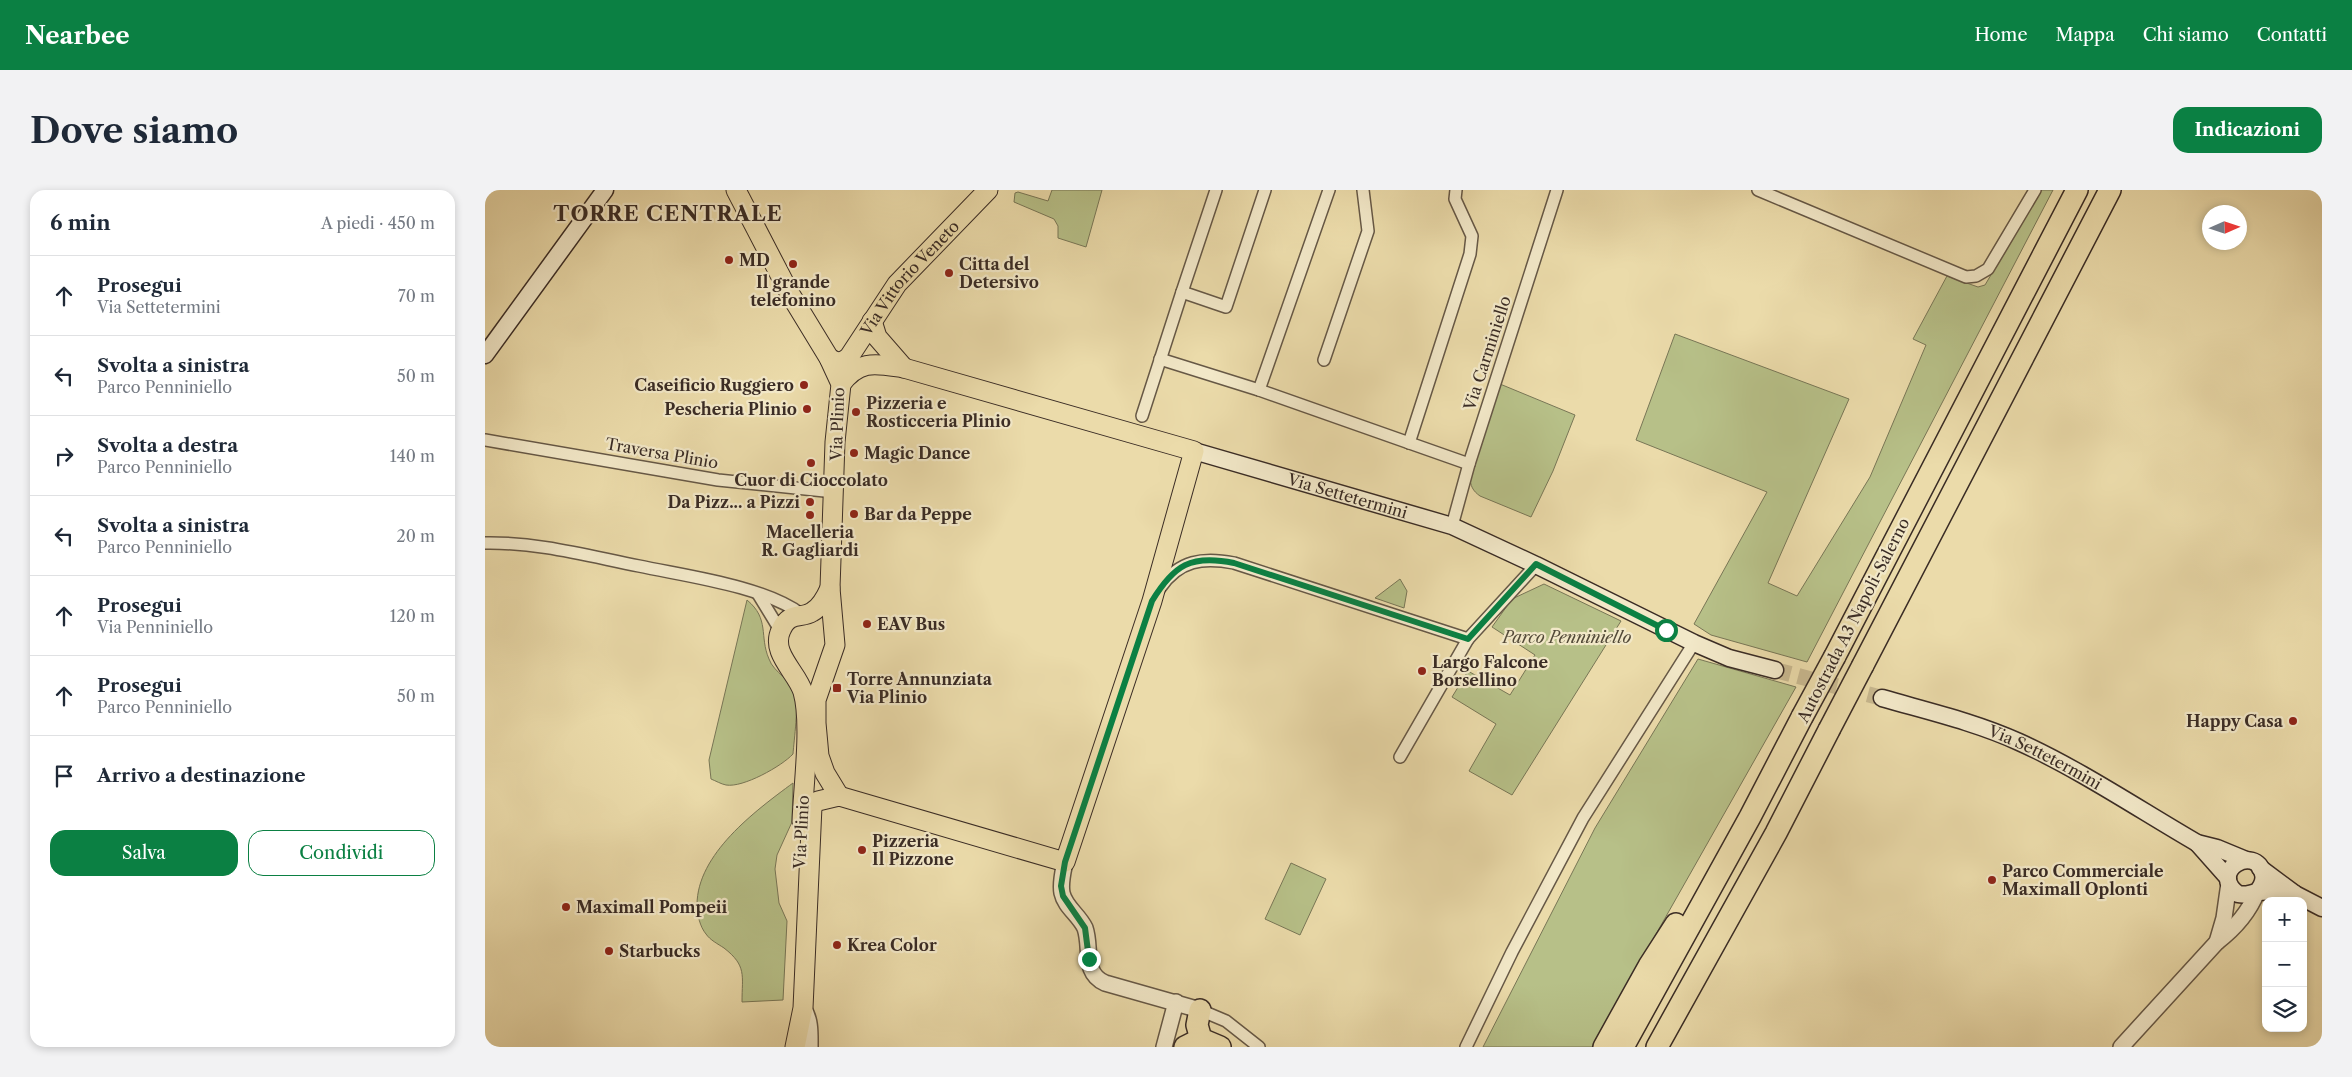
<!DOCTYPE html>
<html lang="it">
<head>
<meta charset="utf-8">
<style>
	:root { --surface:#fff; --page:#f2f2f3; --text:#1f2937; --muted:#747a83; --line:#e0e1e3; --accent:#0b8043 }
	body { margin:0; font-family:"Libre Caslon Text",serif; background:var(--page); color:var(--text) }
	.controls { position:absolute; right:15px; bottom:15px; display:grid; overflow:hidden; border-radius:10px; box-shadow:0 2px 8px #0003 }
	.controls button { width:45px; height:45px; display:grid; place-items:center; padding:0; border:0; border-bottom:1px solid var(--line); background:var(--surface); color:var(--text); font:25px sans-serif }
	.compass { position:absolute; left:1717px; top:15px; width:45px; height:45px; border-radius:50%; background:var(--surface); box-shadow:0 2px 8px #0003; rotate:87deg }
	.stop { position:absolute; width:15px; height:15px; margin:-11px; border:4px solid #0b8043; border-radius:50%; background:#fff }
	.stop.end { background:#0b8043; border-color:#fff; box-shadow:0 1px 5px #0008 }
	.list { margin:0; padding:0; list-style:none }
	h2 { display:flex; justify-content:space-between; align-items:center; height:65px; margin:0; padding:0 20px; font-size:21px }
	h2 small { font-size:16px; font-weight:400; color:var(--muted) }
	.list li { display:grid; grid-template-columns:32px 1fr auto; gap:15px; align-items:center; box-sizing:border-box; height:80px; padding:0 20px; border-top:1px solid var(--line) }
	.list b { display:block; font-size:19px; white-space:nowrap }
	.list p { margin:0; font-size:16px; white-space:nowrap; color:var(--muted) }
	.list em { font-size:16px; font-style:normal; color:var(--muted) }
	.actions { display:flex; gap:10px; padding:15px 20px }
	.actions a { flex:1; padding:11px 0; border:1px solid var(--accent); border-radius:15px; text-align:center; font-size:18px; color:var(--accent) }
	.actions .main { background:var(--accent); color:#fff }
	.icon { flex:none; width:28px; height:28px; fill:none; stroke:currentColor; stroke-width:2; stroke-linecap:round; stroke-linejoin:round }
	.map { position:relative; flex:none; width:1837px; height:857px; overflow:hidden; border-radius:15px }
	header { display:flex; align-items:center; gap:30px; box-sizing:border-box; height:70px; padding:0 25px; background:var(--accent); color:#fff }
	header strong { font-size:24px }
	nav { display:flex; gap:28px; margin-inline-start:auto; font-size:18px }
	.intro { display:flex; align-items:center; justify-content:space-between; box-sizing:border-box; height:120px; padding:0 30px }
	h1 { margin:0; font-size:35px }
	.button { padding:12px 22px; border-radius:15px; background:var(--accent); color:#fff; font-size:18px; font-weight:700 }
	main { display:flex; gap:30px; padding:0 30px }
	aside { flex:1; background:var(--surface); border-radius:15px; box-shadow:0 2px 8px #0003 }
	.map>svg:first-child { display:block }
	.green { fill:#b7c088; stroke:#787656 }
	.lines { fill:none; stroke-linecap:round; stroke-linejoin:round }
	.secondary-tunnel { stroke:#c8b88f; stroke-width:16; stroke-dasharray:16 8; stroke-linecap:butt }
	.minor-casing { stroke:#665846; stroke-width:14 }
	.tertiary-casing { stroke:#665846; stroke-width:18 }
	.secondary-casing { stroke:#3a2c25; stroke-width:19 }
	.primary-casing { stroke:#3a2c25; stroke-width:21 }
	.motorway-casing { stroke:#3a2c25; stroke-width:24 }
	.minor { stroke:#f2e8c8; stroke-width:11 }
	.tertiary { stroke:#f2e8c8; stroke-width:15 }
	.secondary { stroke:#f2e8c8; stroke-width:16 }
	.primary { stroke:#ebdbaa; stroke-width:19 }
	.motorway { stroke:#ebdbaa; stroke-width:21 }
	.motorway-bridge-casing { stroke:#3a2c25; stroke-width:24; stroke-linecap:butt }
	.motorway-bridge { stroke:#ebdbaa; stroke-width:21 }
	.route { stroke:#0b8043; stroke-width:6 }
	.poi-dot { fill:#8f2418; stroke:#f2e8c8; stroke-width:2 }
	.labels { text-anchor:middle; stroke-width:4.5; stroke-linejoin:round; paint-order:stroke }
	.poi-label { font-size:16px; font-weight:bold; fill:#3a2c25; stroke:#f2e8c8; text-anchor:start }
	.street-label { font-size:16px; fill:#3a2c25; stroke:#f2e8c8 }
	.park-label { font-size:16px; font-style:italic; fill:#534a39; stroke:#f2e8c8 }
	.district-label { font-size:21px; font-weight:bold; letter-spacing:1px; fill:#3a2c25; stroke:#f2e8c8 }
</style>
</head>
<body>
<header>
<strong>Nearbee</strong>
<nav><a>Home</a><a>Mappa</a><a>Chi siamo</a><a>Contatti</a></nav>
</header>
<div class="intro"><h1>Dove siamo</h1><a class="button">Indicazioni</a></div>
<main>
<aside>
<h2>6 min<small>A piedi · 450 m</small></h2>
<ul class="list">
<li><svg class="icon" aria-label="ahead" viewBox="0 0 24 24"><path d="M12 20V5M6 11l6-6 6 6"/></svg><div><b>Prosegui</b><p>Via Settetermini</p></div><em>70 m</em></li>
<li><svg class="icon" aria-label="left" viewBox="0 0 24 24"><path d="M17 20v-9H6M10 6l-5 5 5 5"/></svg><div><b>Svolta a sinistra</b><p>Parco Penniniello</p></div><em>50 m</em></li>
<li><svg class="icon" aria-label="right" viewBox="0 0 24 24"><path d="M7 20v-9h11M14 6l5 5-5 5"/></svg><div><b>Svolta a destra</b><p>Parco Penniniello</p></div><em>140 m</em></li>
<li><svg class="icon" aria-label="left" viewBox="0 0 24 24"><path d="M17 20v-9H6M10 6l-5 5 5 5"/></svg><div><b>Svolta a sinistra</b><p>Parco Penniniello</p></div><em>20 m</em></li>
<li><svg class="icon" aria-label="ahead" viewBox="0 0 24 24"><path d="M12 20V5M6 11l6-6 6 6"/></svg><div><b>Prosegui</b><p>Via Penniniello</p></div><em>120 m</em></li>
<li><svg class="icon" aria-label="ahead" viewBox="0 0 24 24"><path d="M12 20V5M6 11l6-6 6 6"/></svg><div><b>Prosegui</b><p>Parco Penniniello</p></div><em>50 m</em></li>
<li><svg class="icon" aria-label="arrive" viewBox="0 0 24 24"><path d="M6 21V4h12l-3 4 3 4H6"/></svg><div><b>Arrivo a destinazione</b></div></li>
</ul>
<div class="actions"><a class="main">Salva</a><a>Condividi</a></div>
</aside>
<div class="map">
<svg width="1837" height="857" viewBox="0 0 1837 857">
	<rect width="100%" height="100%" fill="#ebdbaa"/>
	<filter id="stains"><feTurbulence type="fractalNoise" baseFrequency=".004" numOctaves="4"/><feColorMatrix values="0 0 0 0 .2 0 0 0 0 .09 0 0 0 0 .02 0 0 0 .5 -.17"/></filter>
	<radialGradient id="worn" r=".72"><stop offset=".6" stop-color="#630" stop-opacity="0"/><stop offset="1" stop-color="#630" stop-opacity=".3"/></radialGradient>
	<g class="green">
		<polygon points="567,0 617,0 601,57 573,48 573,36 569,29 529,12 530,3 533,2 563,11"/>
		<polygon points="1556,0 1568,0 1322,472 1226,445 1209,434 1282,302 1151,250 1190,144 1364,209 1283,393 1312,406 1385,287 1441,155 1428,149 1462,86 1493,97 1500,95"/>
		<path d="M1015 194 1090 225 1068 281 1046 327 995 306C988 301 985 296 985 286Z"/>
		<polygon points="915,389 922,401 919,418 890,408"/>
		<polygon points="1059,394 1136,431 1027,605 984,581 1011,534 967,507 983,481 1025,505 1050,465 1007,437 1027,409"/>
		<path d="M262 410C285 429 274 446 284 469 289 483 306 489 310 503 314 514 309 550 308 564 297 576 258 598 241 595 236 594 231 591 226 589L224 570Z"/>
		<polygon points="1213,469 1311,497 1107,857 998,857 1110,638"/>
		<path d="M308 593 307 632 292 665 290 679 294 713 302 731 298 810 257 812C257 785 262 776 239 758 233 754 225 750 221 744 215 737 212 724 212 715 212 664 270 621 308 593Z"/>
		<polygon points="806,673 841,689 815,745 780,729"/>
	</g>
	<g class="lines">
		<polyline class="secondary-tunnel" points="1290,480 1397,508"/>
		<g class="minor-casing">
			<g id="minor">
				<polyline points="731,0 697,102 741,117 780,0"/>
				<polyline points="1273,0 1481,87 1491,86 1503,79 1550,0"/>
				<polyline points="675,169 774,200 984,274"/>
				<polyline points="839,170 883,41 878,0"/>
				<polyline points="774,200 844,0"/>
				<polyline points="657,226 697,102"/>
				<polyline points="0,250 233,290 349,302"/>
				<polyline points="924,253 985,64 987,46 970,9 971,0"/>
				<polyline points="967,336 984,274 1072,0"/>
				<path d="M0 353C52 352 103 366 154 376 200 386 279 396 316 424"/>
				<path d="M675 398C694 370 718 367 749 373L983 449"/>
				<polyline points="273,404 295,440"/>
				<polyline points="915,567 983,449 1051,375"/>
				<polyline points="715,820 741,831 774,857"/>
				<polyline points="981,857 1027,762 1098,628 1209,453"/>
			</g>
		</g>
		<g class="tertiary-casing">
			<g id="tertiary">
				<path d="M580 672C578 682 575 693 577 703 580 717 594 725 600 738 607 758 597 783 620 793L715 820"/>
				<polyline points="1732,752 1739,728 1744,693"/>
				<path d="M318 818C326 829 325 844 325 857"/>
				<polyline points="679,857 691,812"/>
				<path d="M1636 857 1732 752C1749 739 1764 722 1772 702"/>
			</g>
		</g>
		<g class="secondary-casing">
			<g id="secondary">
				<polyline points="0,165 120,0"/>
				<path id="s1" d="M709 261 967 336 1051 375 1209 453 1244 468 1290 480"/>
				<path id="s2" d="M1397 508C1442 521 1490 532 1534 552 1594 579 1655 620 1712 653L1732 658 1761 670"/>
				<polyline points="1712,653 1743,688"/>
				<polyline points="1775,678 1810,704 1837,718"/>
				<path d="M1772 702C1776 697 1780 691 1778 684 1771 653 1722 681 1753 704 1761 706 1765 703 1773 702 1785 700 1799 703 1810 704"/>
			</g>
		</g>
		<g class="primary-casing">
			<g id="primary">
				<polyline points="251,0 305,104 344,168 356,194 350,252 345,398 350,455 331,510 331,533 334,566 340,583 354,606"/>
				<polyline points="387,131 392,147 419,178"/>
				<path id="s3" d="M344 168C352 173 357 173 364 167L412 94 503 0"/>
				<path d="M317 632C318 598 327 534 318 502 312 482 285 463 296 440 304 421 316 429 327 422 336 417 341 407 345 398"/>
				<path d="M310 857 318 818 327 616 333 611 354 606 580 672 667 411 709 261 419 178C391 174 375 169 356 194"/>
			</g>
		</g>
		<g class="motorway-casing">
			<g id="motorway">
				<polyline points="1350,466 1592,0"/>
				<polyline points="1378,475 1625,0"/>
				<polyline points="715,820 712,835 716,849 735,857"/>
				<polyline points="700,857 716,849"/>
				<polyline points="1119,857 1164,776 1191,734"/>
				<polyline points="1138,857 1265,627 1317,527"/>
				<polyline points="1172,857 1291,643 1344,540"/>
			</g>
		</g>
		<use href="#minor" class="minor"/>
		<use href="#tertiary" class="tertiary"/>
		<use href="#secondary" class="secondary"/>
		<use href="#primary" class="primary"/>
		<use href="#motorway" class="motorway"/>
		<g class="motorway-bridge-casing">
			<g id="motorway-bridge">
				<polyline points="1317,527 1350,466"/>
				<polyline points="1344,540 1378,475"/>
			</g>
		</g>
		<use href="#motorway-bridge" class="motorway-bridge"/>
	</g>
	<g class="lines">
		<path class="route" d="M604 769 600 738 578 706 576 696 580 672 667 411C689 375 706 364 749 373L983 449 1051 374 1181 440"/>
	</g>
	<g class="poi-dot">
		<circle cx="244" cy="70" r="5"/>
		<circle cx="308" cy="74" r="5"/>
		<circle cx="464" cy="83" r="5"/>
		<circle cx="319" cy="195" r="5"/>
		<circle cx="322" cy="219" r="5"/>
		<circle cx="371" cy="222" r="5"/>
		<circle cx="369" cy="263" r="5"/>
		<circle cx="326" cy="273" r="5"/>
		<circle cx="325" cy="312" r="5"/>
		<circle cx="369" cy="324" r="5"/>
		<circle cx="325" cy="325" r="5"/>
		<circle cx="382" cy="434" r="5"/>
		<circle cx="937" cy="481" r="5"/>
		<rect x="347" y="493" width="10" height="10" rx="2.5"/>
		<circle cx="1808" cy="531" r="5"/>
		<circle cx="377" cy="660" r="5"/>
		<circle cx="1507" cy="690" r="5"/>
		<circle cx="81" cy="717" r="5"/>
		<circle cx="352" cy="755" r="5"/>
		<circle cx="124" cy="761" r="5"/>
	</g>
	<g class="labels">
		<g class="poi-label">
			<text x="254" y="76">MD</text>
			<text x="474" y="80">Citta del<tspan x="474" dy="18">Detersivo</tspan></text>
			<text x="308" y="98" text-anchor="middle">Il grande<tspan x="308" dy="18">telefonino</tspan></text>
			<text x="309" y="201" text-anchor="end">Caseificio Ruggiero</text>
			<text x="381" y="219">Pizzeria e<tspan x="381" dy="18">Rosticceria Plinio</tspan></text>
			<text x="312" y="225" text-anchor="end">Pescheria Plinio</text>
			<text x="379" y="269">Magic Dance</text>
			<text x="326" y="296" text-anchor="middle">Cuor di Cioccolato</text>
			<text x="315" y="318" text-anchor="end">Da Pizz... a Pizzi</text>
			<text x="379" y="330">Bar da Peppe</text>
			<text x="325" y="348" text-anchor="middle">Macelleria<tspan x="325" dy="18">R. Gagliardi</tspan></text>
			<text x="392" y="440">EAV Bus</text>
			<text x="947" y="478">Largo Falcone<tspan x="947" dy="18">Borsellino</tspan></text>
			<text x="362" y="495">Torre Annunziata<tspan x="362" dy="18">Via Plinio</tspan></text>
			<text x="1798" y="537" text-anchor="end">Happy Casa</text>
			<text x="387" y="657">Pizzeria<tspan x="387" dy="18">Il Pizzone</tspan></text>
			<text x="1517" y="687">Parco Commerciale<tspan x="1517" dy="18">Maximall Oplonti</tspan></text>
			<text x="91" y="723">Maximall Pompeii</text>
			<text x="362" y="761">Krea Color</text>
			<text x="134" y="767">Starbucks</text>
		</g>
		<g class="street-label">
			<text dy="6" stroke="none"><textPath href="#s3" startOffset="122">Via Vittorio Veneto</textPath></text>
			<text transform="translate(1002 163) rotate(-72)" y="6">Via Carminiello</text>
			<text transform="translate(352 234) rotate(-88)" y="6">Via Plinio</text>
			<text transform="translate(177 263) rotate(10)" y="6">Traversa Plinio</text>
			<text dy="6" stroke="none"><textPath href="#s1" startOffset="160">Via Settetermini</textPath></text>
			<text transform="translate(1368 430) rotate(-63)" y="6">Autostrada A3 Napoli-Salerno</text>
			<text dy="6" stroke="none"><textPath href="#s2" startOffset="174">Via Settetermini</textPath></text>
			<text transform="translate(316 642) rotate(-87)" y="6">Via Plinio</text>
		</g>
		<g class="park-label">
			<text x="1082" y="453">Parco Penniniello</text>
		</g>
		<g class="district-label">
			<text x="183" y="31">TORRE CENTRALE</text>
		</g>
	</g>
	<rect width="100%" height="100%" filter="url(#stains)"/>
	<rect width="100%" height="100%" fill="url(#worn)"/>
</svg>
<div class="controls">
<button>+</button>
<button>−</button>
<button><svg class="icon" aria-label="layers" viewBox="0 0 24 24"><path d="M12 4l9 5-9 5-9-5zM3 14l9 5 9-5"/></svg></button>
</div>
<svg class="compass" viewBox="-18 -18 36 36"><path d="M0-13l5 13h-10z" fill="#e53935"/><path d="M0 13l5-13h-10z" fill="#747a83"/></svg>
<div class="stop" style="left:1181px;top:440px"></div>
<div class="stop end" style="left:604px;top:769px"></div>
</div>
</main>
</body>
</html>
